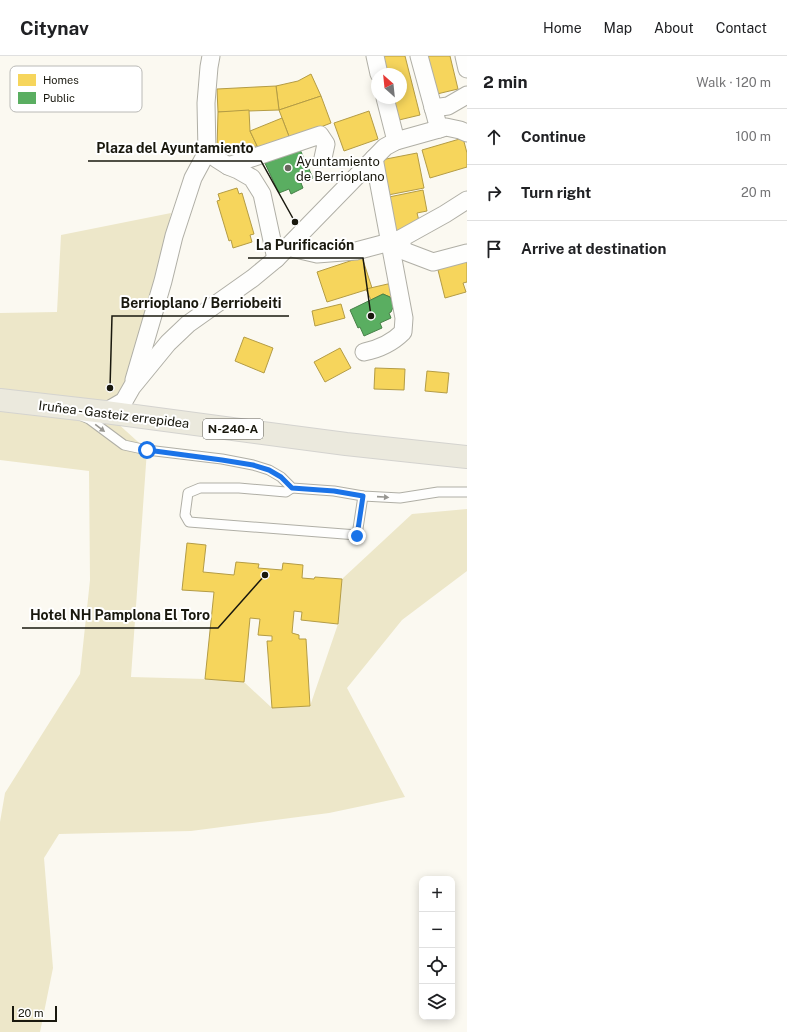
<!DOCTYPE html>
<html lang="en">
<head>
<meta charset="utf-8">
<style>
	:root { --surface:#fff; --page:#f2f2f2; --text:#202124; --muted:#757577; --line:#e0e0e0 }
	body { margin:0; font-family:"Public Sans",sans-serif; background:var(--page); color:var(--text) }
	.controls { position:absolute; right:12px; bottom:12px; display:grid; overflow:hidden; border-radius:8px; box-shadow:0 2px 10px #0003 }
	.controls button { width:36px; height:36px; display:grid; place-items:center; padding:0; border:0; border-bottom:1px solid var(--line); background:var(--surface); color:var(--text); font:20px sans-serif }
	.compass { position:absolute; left:371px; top:12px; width:36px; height:36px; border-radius:50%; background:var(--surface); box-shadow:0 2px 10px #0003; rotate:333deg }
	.scale { position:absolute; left:12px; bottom:10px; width:45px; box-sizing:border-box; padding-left:4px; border:2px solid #19180e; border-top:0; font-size:11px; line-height:14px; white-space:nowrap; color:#19180e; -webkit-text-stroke:3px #fff; paint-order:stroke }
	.stop { position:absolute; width:12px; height:12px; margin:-9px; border:3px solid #1a73e8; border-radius:50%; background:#fff }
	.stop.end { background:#1a73e8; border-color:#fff; box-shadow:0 1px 4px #0008 }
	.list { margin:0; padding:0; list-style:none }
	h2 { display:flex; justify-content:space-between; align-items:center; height:52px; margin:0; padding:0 16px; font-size:17px }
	h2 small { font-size:13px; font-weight:400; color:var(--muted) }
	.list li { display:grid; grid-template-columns:26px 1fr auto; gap:12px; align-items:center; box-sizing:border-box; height:56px; padding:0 16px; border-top:1px solid var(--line) }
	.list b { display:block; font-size:15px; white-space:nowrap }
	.list em { font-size:13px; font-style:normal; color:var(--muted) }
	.icon { flex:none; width:22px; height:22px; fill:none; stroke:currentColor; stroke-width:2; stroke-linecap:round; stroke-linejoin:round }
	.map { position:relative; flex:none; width:467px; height:976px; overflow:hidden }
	header { display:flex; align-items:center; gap:24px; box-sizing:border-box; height:56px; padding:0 20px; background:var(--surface); border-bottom:1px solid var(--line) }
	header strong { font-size:19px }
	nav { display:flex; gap:22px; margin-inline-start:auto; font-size:14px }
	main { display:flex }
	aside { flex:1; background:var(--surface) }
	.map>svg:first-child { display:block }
	.green { fill:#ede7c9 }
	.homes { fill:#f6d55c; stroke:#b49c45 }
	.public { fill:#5aae61; stroke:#468148 }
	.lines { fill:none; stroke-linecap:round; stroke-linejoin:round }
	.lane-casing { stroke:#b0afa6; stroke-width:11 }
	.street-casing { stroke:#b0afa6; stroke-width:19 }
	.highway-casing { stroke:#d4d3cf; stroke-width:24 }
	.lane { stroke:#fefefd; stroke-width:9 }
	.street { stroke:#fefefd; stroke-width:17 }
	.highway { stroke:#ebe9dd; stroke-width:22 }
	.oneway { fill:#979691 }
	.route { stroke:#1a73e8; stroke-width:5 }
	.poi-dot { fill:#68675d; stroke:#fff; stroke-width:1.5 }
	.labels { text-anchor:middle; stroke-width:4; stroke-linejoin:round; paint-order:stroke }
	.shield { fill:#fff; stroke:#5e5d56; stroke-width:1 }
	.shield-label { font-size:12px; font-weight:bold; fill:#19180e }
	.poi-label { font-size:13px; fill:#19180e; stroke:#fff; text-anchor:start }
	.street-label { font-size:13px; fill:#19180e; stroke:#fff }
	.key { fill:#fff; stroke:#babab7; stroke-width:1 }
	.key-label { font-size:11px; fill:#19180e }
	.leader { fill:none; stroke:#19180e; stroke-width:1.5 }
	.callout-dot { fill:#19180e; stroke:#fff; stroke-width:1.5 }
	.callout-label { font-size:14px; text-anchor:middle; font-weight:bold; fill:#19180e; stroke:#fff; stroke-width:4; stroke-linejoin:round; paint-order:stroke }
</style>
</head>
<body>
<header>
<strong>Citynav</strong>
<nav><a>Home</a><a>Map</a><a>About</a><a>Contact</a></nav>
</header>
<main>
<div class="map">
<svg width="467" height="976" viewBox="0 0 467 976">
	<rect width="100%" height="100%" fill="#fbf9f1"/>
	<polygon class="green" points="171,157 148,277 132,331 105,356 147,394 131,621 205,623 244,626 272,652 310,650 338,568 342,523 412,458 467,453 467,515 402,564 347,632 405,741 329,757 191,775 59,778 44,802 53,912 40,976 0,976 0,766 5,737 80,618 90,524 89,415 0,404 0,257 57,256 61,179"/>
	<g class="homes">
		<polygon points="383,0 405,0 420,59 399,64 394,42 401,42 401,18 388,18"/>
		<polygon points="427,0 450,0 458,33 437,38"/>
		<polygon points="311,18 321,40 279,54 276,30 298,25"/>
		<polygon points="276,30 279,54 218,56 217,33"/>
		<polygon points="321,40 331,67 290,83 279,54"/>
		<polygon points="249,54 250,75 257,90 249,91 217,92 218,56"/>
		<polygon points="369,55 378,83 344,95 334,67"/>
		<polygon points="282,62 290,83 260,96 250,75"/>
		<polygon points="463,82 467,97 467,111 430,122 422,94"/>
		<polygon points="417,97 424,132 388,139 381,104"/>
		<polygon points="237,132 239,138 242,137 254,178 250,179 252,186 233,192 231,184 229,185 217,145 220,144 218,138"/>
		<polygon points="423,134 427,155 417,157 420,169 396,180 389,141"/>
		<polygon points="362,201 372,232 327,246 317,216"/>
		<polygon points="467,202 467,226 463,227 466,236 445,242 437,210"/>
		<polygon points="392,227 395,241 391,244 390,241 383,238 371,244 366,233"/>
		<polygon points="341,248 345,262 315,270 312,255"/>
		<polygon points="244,281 273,292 264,317 235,305"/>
		<polygon points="340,292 351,312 325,326 314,306"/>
		<polygon points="375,312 405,313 404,334 374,333"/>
		<polygon points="427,315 449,317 447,337 425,335"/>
		<polygon points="187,487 206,489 203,516 234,519 236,506 259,508 258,512 282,514 283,507 303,509 302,522 314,523 315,521 342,523 338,568 301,564 302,556 294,555 292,577 299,579 299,583 306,583 310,650 272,652 267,585 272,585 272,580 258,579 260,563 250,562 244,626 205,623 214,536 182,534"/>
	</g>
	<g class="public">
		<polygon points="297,87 313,122 301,127 303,132 291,138 289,133 279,137 263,103"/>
		<polygon points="383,238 390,241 394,249 391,256 389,257 391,262 380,267 382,272 364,280 360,271 358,272 350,254"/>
	</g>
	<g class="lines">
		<g class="lane-casing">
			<g id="lane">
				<polyline points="82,360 89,363 124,389 147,394 222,403 253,409 269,414 281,421 292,432 334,435 363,440 400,442 438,436 467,436"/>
				<polyline points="292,432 286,436 239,432 200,432 188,437 185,459 189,466 357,479 363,440"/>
			</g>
		</g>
		<g class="street-casing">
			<g id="street">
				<polyline points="375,0 379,18"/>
				<polyline points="419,0 439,73"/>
				<polyline points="464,0 467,13"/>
				<polyline points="385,42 396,85"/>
				<polyline points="433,52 448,50 467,39"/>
				<polyline points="207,96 217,103 228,110 238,114 252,122 262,138 276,203"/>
				<polyline points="228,110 320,79 326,88 323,102"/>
				<polyline points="400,183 404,195 433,206 467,197"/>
				<polyline points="287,191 317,198 356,195 390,186 400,183 445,158 467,144"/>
				<path d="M364 296C379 293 392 287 403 276L404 262 374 102"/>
				<polyline points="134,324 163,225 174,180 193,122 207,96 206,47 209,11 211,0"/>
				<polyline points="105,356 124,345 132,331 168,287 188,268 253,222 276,203 385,91 396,85 446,71 460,74 467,77"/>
			</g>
		</g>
		<g class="highway-casing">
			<polyline id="highway" points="0,344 105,356 346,388 467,401"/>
		</g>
		<use href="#lane" class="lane"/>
		<use href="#street" class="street"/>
		<use href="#highway" class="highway"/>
	</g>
	<defs><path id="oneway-solid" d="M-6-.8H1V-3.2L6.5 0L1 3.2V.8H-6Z"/></defs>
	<g class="oneway">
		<use href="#oneway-solid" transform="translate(100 372) rotate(37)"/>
		<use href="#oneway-solid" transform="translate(383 441) rotate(4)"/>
	</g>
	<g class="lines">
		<polyline class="route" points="147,394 222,404 253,409 269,414 281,421 292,432 334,435 363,440 357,480"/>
	</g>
	<circle class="poi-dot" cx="288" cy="112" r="4"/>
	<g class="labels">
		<rect class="shield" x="203" y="363" width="60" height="20" rx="3"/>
		<g class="shield-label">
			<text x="233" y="377">N-240-A</text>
		</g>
		<g class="poi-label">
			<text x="296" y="110">Ayuntamiento<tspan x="296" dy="15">de Berrioplano</tspan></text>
		</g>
		<g class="street-label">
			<text transform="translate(114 358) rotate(7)" y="5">Iruñea - Gasteiz errepidea</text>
		</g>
	</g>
	<rect x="10" y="10" width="132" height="46" rx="6" class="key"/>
	<rect x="18" y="18" width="18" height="12" fill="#f6d55c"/>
	<rect x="18" y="36" width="18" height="12" fill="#5aae61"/>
	<g class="key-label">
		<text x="43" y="28">Homes</text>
		<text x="43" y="46">Public</text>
	</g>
	<path class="leader" d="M295 166L261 105H88M371 260L363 202H248M110 332L112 260H289M265 519L218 572H22"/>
	<g class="callout-dot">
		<circle cx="295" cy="166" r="4"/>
		<circle cx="371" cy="260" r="4"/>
		<circle cx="110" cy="332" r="4"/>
		<circle cx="265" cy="519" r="4"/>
	</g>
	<g class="callout-label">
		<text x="175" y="97">Plaza del Ayuntamiento</text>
		<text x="305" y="194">La Purificación</text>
		<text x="201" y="252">Berrioplano / Berriobeiti</text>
		<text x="120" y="564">Hotel NH Pamplona El Toro</text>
	</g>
</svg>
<div class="controls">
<button>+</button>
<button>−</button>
<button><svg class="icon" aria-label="locate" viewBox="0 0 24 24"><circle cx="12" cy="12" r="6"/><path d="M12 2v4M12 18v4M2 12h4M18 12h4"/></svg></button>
<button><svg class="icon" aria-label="layers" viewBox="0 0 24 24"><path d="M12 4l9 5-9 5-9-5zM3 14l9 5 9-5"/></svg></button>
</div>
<svg class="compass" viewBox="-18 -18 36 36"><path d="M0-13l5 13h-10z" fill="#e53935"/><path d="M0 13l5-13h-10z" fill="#757577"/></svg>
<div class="scale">20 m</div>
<div class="stop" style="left:147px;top:394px"></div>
<div class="stop end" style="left:357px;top:480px"></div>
</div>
<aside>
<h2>2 min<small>Walk · 120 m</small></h2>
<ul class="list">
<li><svg class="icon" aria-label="ahead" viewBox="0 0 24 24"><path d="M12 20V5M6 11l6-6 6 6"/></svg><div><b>Continue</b></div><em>100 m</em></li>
<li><svg class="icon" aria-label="right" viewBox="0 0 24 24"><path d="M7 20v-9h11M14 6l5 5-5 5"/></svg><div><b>Turn right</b></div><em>20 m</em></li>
<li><svg class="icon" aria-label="arrive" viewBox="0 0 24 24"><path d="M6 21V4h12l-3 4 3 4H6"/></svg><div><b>Arrive at destination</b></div></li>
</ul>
</aside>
</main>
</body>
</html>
